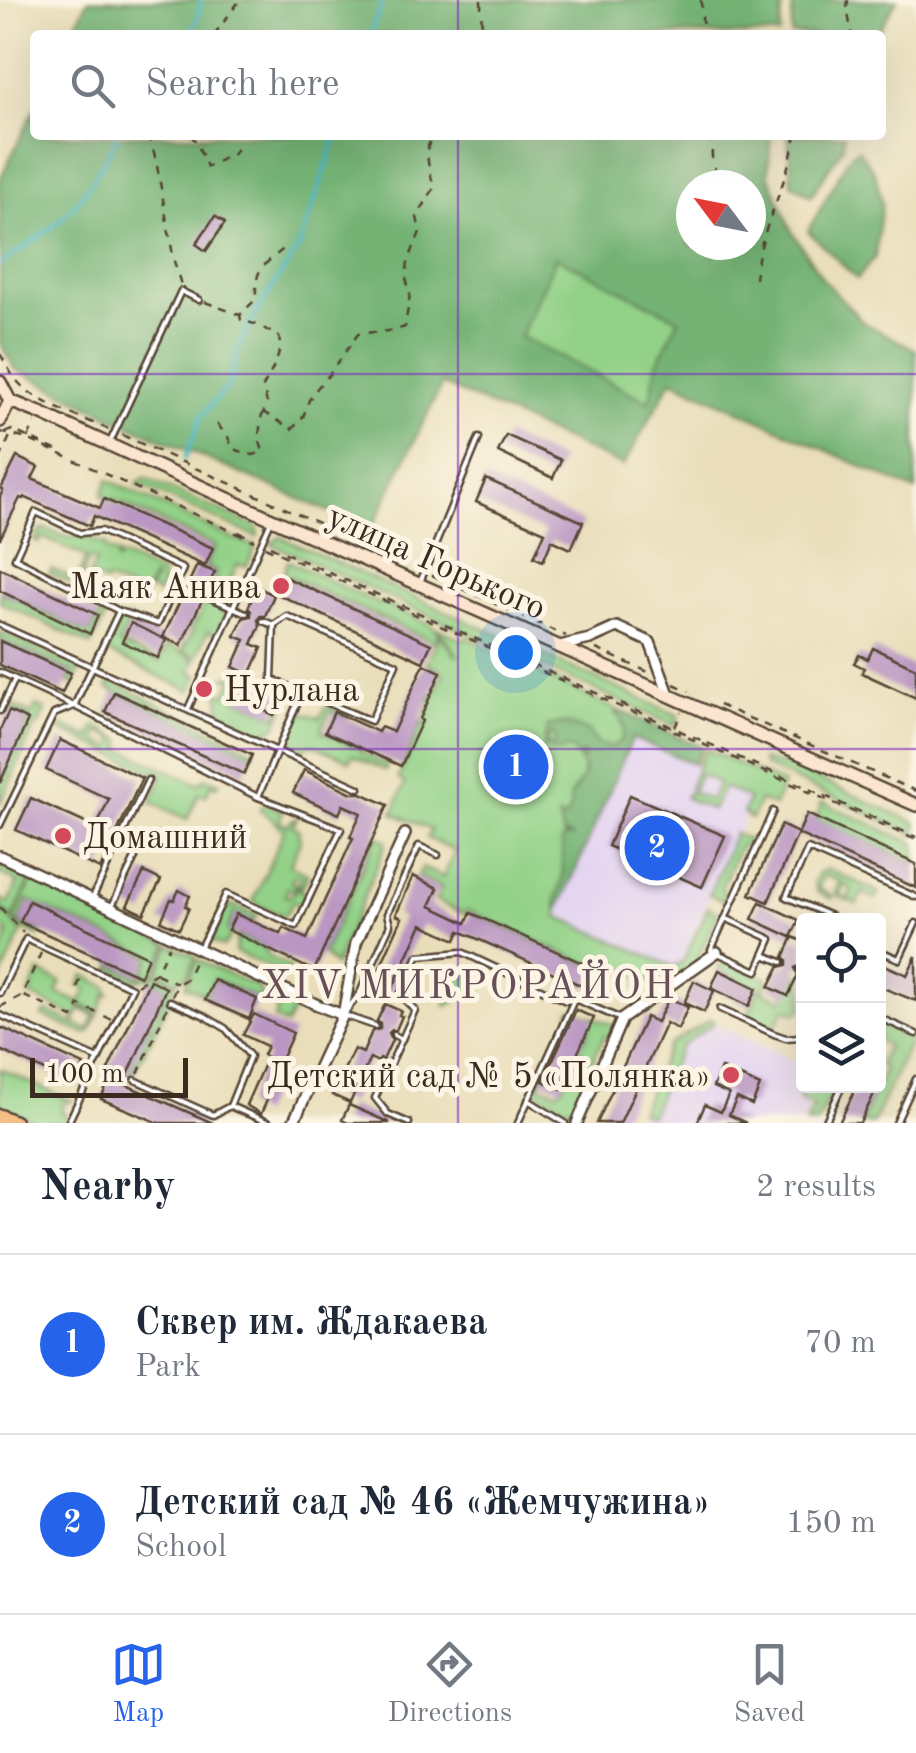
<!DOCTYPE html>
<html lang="en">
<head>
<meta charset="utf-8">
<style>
	:root { --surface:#fff; --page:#f2f2f3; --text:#1f2937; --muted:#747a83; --line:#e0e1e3; --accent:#2563eb }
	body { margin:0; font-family:"Old Standard TT",serif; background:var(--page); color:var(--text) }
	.controls { position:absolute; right:30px; bottom:30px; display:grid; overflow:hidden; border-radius:10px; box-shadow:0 10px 40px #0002 }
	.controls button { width:90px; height:90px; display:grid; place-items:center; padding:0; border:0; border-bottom:2px solid var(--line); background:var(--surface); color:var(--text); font:50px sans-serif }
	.compass { position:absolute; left:676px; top:170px; width:90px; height:90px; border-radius:50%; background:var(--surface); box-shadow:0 10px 40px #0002; rotate:302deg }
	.scale { position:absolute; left:30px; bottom:25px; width:158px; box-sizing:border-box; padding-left:10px; border:5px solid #3b2a1e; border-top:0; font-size:28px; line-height:35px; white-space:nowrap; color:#3b2a1e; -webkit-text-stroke:8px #fcf5e5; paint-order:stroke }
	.you { position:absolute; left:515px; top:652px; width:35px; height:35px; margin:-25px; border:8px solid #fff; border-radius:50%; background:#1a73e8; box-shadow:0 0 0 15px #1a73e833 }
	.badge { display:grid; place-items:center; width:65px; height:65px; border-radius:50%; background:var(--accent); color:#fff; font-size:32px; font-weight:700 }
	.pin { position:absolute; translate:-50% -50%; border:5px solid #fff; box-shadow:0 2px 10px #0006 }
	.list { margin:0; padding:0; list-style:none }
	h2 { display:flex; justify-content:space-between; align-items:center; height:130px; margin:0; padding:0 40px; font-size:42px }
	h2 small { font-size:32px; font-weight:400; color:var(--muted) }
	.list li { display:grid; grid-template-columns:65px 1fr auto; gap:30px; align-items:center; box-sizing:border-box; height:180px; padding:0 40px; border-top:2px solid var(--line) }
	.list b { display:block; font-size:38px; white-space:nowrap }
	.list p { margin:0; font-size:32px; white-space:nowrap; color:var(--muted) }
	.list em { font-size:32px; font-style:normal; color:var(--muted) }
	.icon { flex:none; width:55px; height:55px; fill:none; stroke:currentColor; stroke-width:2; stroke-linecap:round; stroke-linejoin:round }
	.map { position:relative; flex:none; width:916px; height:1123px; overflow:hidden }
	.search { position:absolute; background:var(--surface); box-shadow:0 10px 40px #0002; left:30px; right:30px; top:30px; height:110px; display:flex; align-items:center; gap:25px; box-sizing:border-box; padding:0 35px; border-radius:10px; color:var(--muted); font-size:38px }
	.sheet { height:490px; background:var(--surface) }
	nav { display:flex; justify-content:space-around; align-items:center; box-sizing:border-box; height:140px; border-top:2px solid var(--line); background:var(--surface); font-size:28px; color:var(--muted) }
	nav a { display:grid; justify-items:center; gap:5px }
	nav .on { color:var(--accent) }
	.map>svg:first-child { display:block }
	.built { fill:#e3d3f2 }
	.green { fill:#92d187; stroke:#667e52; stroke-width:2.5 }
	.forest { fill:#75b374; stroke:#586e49; stroke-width:2.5; fill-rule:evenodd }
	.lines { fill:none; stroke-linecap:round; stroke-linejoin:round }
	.stream { stroke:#48b6c3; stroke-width:4 }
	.building { fill:#ba96c2 }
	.service-casing { stroke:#554535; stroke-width:9 }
	.minor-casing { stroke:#554535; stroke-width:14 }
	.secondary-casing { stroke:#554535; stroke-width:16 }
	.primary-casing { stroke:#554535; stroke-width:19 }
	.path { stroke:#554535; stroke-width:2.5; stroke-dasharray:8 8; stroke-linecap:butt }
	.service { stroke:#fff; stroke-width:4 }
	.minor { stroke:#fff; stroke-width:9 }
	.secondary { stroke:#fbe5cf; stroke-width:11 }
	.primary { stroke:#f6be87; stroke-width:14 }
	.grid { fill:none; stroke:#7b2cbf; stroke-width:2.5; stroke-opacity:0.55 }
	.poi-dot { fill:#d1495b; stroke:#fcf5e5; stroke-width:4 }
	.labels { text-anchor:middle; stroke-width:10; stroke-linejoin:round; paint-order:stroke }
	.street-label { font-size:35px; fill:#3b2a1e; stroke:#fcf5e5 }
	.poi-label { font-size:35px; fill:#3b2a1e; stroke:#fcf5e5; text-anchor:end }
	.quarter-label { font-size:40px; letter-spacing:2.5px; fill:#675057; stroke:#fcf5e5 }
</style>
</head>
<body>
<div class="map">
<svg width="916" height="1123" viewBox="0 0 916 1123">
	<rect width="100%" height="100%" fill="#fcf5e5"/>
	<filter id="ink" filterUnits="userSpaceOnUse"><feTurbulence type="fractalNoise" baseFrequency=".01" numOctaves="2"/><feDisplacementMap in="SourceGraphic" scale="20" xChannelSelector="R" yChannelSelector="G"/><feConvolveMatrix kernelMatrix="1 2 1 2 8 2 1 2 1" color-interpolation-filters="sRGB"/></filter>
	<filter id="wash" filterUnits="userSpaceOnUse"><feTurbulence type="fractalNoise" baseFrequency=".0048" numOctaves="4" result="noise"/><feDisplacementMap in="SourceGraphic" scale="40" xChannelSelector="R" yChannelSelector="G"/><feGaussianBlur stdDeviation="2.25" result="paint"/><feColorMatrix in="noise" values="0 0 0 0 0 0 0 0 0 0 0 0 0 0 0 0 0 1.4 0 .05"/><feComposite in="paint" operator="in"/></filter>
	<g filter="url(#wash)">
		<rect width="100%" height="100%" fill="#e9deb9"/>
		<g class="built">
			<polygon points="634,736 757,791 678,968 555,913"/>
			<polygon points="711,1022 803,1065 804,1086 819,1086 802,1123 636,1123 670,1048"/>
		</g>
		<g class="green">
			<polygon points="556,257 679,319 657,364 650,402 520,337"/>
			<polygon points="144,478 255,526 258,531 257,537 137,484"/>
			<polygon points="108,480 234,539 256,546 247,566 237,565 223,596 227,600 222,600 208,594 216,577 214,576 216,571 206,567 215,546 102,495"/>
			<polygon points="45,529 66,537 84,536 106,545 105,549 118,555 116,560 118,561 121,556 160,573 163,581 158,594 150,590 155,578 153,577 144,596 107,580 105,583 89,576 96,561 90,558 83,573 85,574 77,585 49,574 51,569 77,579 86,557 42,537 39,543 34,541 39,532"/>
			<polygon points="280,537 679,716 675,726 271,544"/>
			<polygon points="288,561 379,604 383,603 432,625 438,633 434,642 283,574"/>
			<polygon points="0,592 90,634 101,614 86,606 87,603 103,611 106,616 91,645 0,602"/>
			<polygon points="206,601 221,609 224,619 217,635 208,631 196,658 183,650 183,646 185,646 193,630 191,628 194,622 196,622"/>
			<polygon points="127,618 145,626 144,628 129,622 119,644 159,662 168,645 195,660 190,672 198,675 191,691 107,652 119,623"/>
			<polygon points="437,628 463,640 465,637 640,721 557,908 559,911 557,916 674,967 683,962 708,907 718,913 693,968 669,980 660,976 639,986 641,977 600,956 595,967 466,910 464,914 436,901 441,887 418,876 422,868 443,877 455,851 427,838 431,830 393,813 405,783 398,779 421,725 428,727 422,723 432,701 430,700 432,695 434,695 443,675 442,671 427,663 440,635 456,656 458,655"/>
			<polygon points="0,632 81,668 73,684 68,681 72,672 0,640"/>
			<polygon points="224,676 237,676 243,679 236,698 277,716 286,696 276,691 277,689 287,692 289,698 275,728 268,730 266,734 220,713 219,692 226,695 232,680"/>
			<polygon points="111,681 254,751 252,755 107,688"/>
			<polygon points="14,706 32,714 36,706 45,710 38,726 34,728 0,804 0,786 30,719 9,709"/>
			<polygon points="329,706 347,715 346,717 330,711 321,731 361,749 361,752 387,765 385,770 352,755 350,761 311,744 304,749 289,741 295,728 292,726 296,718 299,718 302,712 320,718 325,707"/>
			<polygon points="62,725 89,738 95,726 107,732 106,735 99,732 95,740 112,748 116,740 109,736 110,734 122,740 122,749 198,784 206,778 219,783 217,786 211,784 206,796 199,794 187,819 151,802 162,776 60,730"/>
			<polygon points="706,749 783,784 774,806 760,800 751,819 743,813 749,799 724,787 712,810 685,798 689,791 710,800 718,783 700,774 693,789 689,787"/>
			<polygon points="762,760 791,767 916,823 916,835 764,766"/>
			<polygon points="822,802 916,844 916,864 816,819"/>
			<polygon points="267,804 283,811 279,821 287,826 292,820 297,818 293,826 298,829 300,841 290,865 308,875 302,888 298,886 301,878 294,876 291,882 296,884 294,891 288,888 285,895 290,897 297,888 306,895 301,905 292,902 287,913 283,916 253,902 284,831 269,816 260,811 261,807"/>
			<polygon points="735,833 750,841 747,845 740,846 721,888 726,895 723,900 709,894"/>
			<polygon points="377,836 385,840 386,844 335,966 323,954"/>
			<polygon points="0,864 30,880 13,918 0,906 0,899 9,903 18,882 0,874"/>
			<polygon points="827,869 879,892 876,899 862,893 857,904 844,899 849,897 852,889 844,885 841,893 842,898 835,894 841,879 839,881 824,875 818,888 833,896 832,899 817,892 814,882 819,872"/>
			<path d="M32 881 168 944C161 958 155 982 135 980 128 980 117 973 111 970L112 965 141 978 151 956 28 900 18 922 41 933 39 936 23 929 14 919Z"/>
			<polygon points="232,905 257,915 254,921 234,913 227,930 233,934 223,947 211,941 224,911"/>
			<polygon points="0,908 22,932 0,981 0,954 8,937 6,935 8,931 0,927"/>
			<polygon points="237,936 267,949 266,955 290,967 287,975 235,952"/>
			<polygon points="170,945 196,956 187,975 177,981 158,972"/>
			<polygon points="197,960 260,988 258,993 278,1002 281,998 316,1013 312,1016 295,1008 286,1025 274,1019 278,1008 214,979 207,995 185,986"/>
			<polygon points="725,963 731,963 768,979 763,991 783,1000 797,975 803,977 803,1008 797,1013 784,1009 777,1025 770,1025 748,1015 759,989 718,970 720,965"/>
			<polygon points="39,972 61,982 57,993 80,1003 87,989 79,985 84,975 107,987 109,995 106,994 99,1012 80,1004 79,1006 98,1015 90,1032 84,1034 43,1016 46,1011 88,1030 95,1016 80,1009 75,1021 74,1016 29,995"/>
			<path d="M155 974 176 984 150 1042 146 1044 145 1052C136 1061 135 1075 125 1083L142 1036 145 1037 152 1020 150 1018 153 1013H155L167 988 148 978Z"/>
			<polygon points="465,974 487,984 447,1006 444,993 446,986"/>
			<polygon points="571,1009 616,1026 612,1036 604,1036 572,1108 577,1113 576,1118 569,1118 569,1108 534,1091 542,1074 544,1075 540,1085 558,1092 560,1088 562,1088 571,1064 573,1065 581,1048 579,1046 581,1042 584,1042 591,1025 589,1023 591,1019 574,1011 571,1015 569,1014"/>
			<polygon points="711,1019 714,1023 681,1046 650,1116 640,1112 669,1045"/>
			<polygon points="879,1024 911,1039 873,1123 861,1123 873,1096 873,1090 877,1088 883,1074 883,1067 879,1064 887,1045 879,1041"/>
			<polygon points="0,1069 73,1102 66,1100 61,1111 67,1116 63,1123 38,1123 0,1106"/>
			<polygon points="808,1086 834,1086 817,1123 806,1123 814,1106 798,1099"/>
		</g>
		<g class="forest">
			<polygon points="88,0 783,0 780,35 71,35"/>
			<polygon points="793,0 897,0 876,35 791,35"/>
			<path d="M35 108V135H771L768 174 791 230 822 278 863 322 916 350V491L672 380 623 466 442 384 371 530 120 421 15 369 0 343V179ZM691 185H751V245H691ZM556 257 679 319 657 365 649 402 520 337Z"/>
			<polygon points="788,135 844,135 843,147 811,196 792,184"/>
			<polygon points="858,149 875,173 882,203 875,257 857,279 808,231 849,157"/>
			<path d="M617 711 623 714 625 713 702 747 695 764 632 738 559 909 556 901 563 876 562 841 563 838 570 837 563 834 558 817 563 819C573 813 570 806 570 795 579 785 589 774 580 761L586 755 582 753 579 759 570 748 558 752 551 749 556 739 553 734 548 737V748L544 747 545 736 549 725 566 724 589 731C603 765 642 737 615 713Z"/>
		</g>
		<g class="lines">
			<g class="stream">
				<polyline points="186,35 196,22 201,0"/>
				<polyline points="370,35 383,0"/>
				<path d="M0 264C24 248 50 231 70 210 90 188 104 161 118 135"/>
				<polyline points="185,459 202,415 229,385 239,345 259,308 299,247 337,135"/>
			</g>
		</g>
		<g id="blocks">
			<g class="building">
				<polygon points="215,216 225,223 206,251 196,244"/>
				<polygon points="506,435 561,460 553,478 498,452"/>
				<polygon points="17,457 38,467 32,479 100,508 104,499 213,548 205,566 94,516 90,526 24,497 23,499 20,498 0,539 0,497 3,490 1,489"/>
				<polygon points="486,479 583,522 571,549 552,540 543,561 534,557 545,532 476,502"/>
				<polygon points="197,565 215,572 206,590 199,592 199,597 202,600 181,645 163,637"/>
				<polygon points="0,568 98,615 90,634 0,591"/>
				<polygon points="285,577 431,644 423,662 277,594"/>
				<polygon points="257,587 274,595 265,616 260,616 258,620 260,626 252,644 262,648 250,675 233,667 245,640 235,636 243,618 251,616 251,611 248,608"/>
				<polygon points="131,623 166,640 158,658 122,642"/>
				<polygon points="0,641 71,673 62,693 0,665"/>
				<polygon points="873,648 916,668 916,698 862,673 864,668 854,663 859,655 868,659"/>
				<polygon points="424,664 441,672 420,719 422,721 401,766 325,732 334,712 378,732 381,727 393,732"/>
				<polygon points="248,679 283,695 274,715 239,699"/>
				<polygon points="114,692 252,755 244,774 105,712"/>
				<polygon points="9,711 28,720 0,783 0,730"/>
				<polygon points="60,740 142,778 100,869 16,830 31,798 96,828 109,799 46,770"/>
				<polygon points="304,770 352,793 361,793 388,805 314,971 228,930 236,914 281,934 284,928 307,939 353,838 350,837 361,813 343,805 339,814 293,793"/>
				<polygon points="630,795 725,836 702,887 608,846"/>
				<polygon points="807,814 916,864 916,888 798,834"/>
				<polygon points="781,825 798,833 768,902 750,894"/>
				<polygon points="144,872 161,880 144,914 127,906"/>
				<polygon points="413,876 438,888 430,906 466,923 471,913 596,969 587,988 460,931 456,940 422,924 387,1000 369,992 402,918 396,915"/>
				<polygon points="179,890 190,896 185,906 189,908 179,929 161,921 171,899 174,900"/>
				<polygon points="29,901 148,957 140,976 20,922"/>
				<polygon points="760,902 799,920 791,937 752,919"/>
				<polygon points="793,937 804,942 804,964 795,968 798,975 788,996 769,987 779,967 787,965 787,960 784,957"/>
				<polygon points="916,956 916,1001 878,986 878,962 907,975"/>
				<polygon points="719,970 757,988 749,1006 711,988"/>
				<polygon points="150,980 166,988 124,1084 213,1123 159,1123 101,1099 110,1078 105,1076"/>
				<polygon points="214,980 257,999 249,1019 205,1000"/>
				<polygon points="694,981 714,991 704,1012 684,1003"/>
				<polygon points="669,998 688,1007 678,1029 666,1023 620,1123 597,1123 646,1017 657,1022"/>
				<polygon points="385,1004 401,1011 399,1015 402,1016 396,1030 392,1030 389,1033 392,1040 383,1060 380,1059 378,1062 370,1058 350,1103 332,1095 354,1049 363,1053 372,1031 380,1029 380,1024 377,1021"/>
				<polygon points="576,1010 594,1018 561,1089 543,1081"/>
				<polygon points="254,1014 293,1033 279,1064 282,1065 261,1114 246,1105 267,1057 263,1055 267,1046 243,1035"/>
				<polygon points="0,1027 84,1065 75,1085 0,1050"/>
				<polygon points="721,1068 760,1086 752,1105 737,1098 729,1115 746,1123 697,1123 705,1105 721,1112 729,1094 713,1087"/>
				<polygon points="857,1086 878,1086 860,1123 839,1123"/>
				<polygon points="349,1105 390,1123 348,1123 342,1120"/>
			</g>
		</g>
	</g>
	<g filter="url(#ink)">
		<use href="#blocks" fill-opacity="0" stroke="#554535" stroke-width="2.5"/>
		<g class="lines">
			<g class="service-casing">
				<g id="service">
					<polyline points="111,440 181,291 199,300"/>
					<polyline points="421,580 479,438"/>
					<polyline points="204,595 246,613"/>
					<polyline points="263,621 274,625"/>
					<polyline points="0,625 359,788"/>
					<polyline points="274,625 272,679 301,692"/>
					<polyline points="0,672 74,706 119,611 15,558 36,512 80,533 101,531 183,569 158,624 119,611"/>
					<polyline points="188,709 271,521"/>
					<polyline points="0,711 15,679"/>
					<polyline points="0,825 54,714 74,706 258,797"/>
					<polyline points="92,899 148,780"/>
					<polyline points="113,904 135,858"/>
					<polyline points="725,918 771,939 757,971 711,950 773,811"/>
					<polyline points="831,921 831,916 786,897 808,849 916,897"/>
					<polyline points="199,950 226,894 296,926 341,829 258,797 302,692 371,721 396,664 287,616 274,625"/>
					<polyline points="878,950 899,959 916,923"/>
					<polyline points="764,955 782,962"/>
					<polyline points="800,970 804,972"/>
					<polyline points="0,993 26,939 132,988 68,1123"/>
					<polyline points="170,1001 203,1015 225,1028 250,1056 230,1106"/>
					<polyline points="720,1009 774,1034 786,1038 799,1037 804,1028"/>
					<polyline points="347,1010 360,993 390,925 387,914 419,846 438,855"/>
					<polyline points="0,1015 99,1059"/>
					<polyline points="346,1016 375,1026"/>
					<polyline points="878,1017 916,1034"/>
					<polyline points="394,1035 402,1039 375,1098 388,1114 409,1123"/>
					<polyline points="402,1039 415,1010 400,995 418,956 462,952 566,1001 575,999 621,1019"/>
					<polyline points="135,1080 213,1115 230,1106 269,1123"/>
					<polyline points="528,1100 565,1123"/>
					<polyline points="518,1123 574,1000"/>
					<polyline points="825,1123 842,1086"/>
					<polyline points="896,1123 916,1079"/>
				</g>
			</g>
			<g class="minor-casing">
				<g id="minor">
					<polyline points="560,646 590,639 617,627 650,642 669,694"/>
					<polyline points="0,856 322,1007 343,1015"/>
					<polyline points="293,1123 343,1015 356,943 405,834"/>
					<polyline points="577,1123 622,1019 717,952"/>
				</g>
			</g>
			<g class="secondary-casing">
				<g id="secondary">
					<polyline points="0,382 10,401 40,413 272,519 916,805"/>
					<polyline points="0,421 10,401"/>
				</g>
			</g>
			<g class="primary-casing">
				<polyline id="primary" points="0,1117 14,1123"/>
			</g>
			<g class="path">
				<polyline points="481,0 482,35"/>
				<polyline points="701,0 703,35"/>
				<polyline points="848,0 847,8 852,35"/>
				<polyline points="214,35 240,0"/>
				<polyline points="149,135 156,160 174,261 181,285"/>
				<polyline points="190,135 196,141 207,167 234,153 241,142"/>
				<polyline points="711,135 712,157 719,185"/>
				<polyline points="731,250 731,245"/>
				<path d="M755 279C758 241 775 209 786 173 790 161 793 148 796 135"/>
				<path d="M205 302 240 315 256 299C255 266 262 267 286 247"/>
				<path d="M0 354C6 363 10 373 17 381 37 404 83 418 110 430"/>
				<path d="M263 412 292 429 303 417 309 400 318 387 329 375 358 334C375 331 389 333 405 327L410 294 406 278 408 262 420 232 417 217 434 188C430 170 422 151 433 135"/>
				<path d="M217 424 228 437 233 449 253 455 263 452 259 438 261 418 267 403 263 387C271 371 283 355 279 337L258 325 241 320 240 315"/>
				<polyline points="0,432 27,439 254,541"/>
				<polyline points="5,433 12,430 62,453"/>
				<polyline points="122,435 416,567"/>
				<polyline points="28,438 35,423"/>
				<polyline points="0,459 11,434"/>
				<polyline points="238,532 254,539"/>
				<polyline points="270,546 916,837"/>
				<polyline points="265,547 916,840"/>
				<polyline points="432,575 566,636"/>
				<polyline points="596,649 653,674"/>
				<polyline points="674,684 689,691"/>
				<polyline points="719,705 916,791"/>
				<polyline points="675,727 682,712"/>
				<polyline points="0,907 23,933"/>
				<polyline points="41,953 22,995 73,1018 79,1005 111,1019"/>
				<polyline points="157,974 177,983"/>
				<polyline points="137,985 156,973 169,946"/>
				<polyline points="77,988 82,975"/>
				<polyline points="172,996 178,984 186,979 196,958"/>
				<polyline points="0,1007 21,996"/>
				<polyline points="138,1074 167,1008"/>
			</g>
			<use href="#service" class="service"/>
			<use href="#minor" class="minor"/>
			<use href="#secondary" class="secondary"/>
			<use href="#primary" class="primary"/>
		</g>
	</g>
	<path class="grid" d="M458 0V35M458 135V1123M0 374H916M0 749H916"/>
	<g class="poi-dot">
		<circle cx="281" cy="586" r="10"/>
		<circle cx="204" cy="689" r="10"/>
		<circle cx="63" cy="836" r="10"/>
		<circle cx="731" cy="1075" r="10"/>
	</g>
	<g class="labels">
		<g class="street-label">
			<text transform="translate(437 561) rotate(24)" y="12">улица Горького</text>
		</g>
		<g class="poi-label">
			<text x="261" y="598">Маяк Анива</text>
			<text x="224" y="701" text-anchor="start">Нурлана</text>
			<text x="83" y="848" text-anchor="start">Домашний</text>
			<text x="711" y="1087">Детский сад № 5 «Полянка»</text>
		</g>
		<g class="quarter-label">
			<text x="469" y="998">XIV МИКРОРАЙОН</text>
		</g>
	</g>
</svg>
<div class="controls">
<button><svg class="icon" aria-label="locate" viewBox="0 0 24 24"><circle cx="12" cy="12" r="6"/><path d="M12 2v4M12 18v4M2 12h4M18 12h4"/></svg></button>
<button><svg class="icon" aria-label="layers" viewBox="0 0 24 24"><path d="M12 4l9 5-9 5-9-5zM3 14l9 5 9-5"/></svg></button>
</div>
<svg class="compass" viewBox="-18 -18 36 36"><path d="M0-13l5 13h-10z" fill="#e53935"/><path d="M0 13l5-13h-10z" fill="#747a83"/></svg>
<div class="scale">100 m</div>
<div class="you"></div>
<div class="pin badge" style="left:516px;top:767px">1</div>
<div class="pin badge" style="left:657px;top:848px">2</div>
<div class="search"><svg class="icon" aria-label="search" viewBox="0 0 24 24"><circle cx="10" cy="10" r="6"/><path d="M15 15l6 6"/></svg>Search here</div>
</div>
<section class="sheet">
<h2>Nearby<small>2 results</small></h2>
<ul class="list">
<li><span class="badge">1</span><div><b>Сквер им. Ждакаева</b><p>Park</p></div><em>70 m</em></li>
<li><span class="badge">2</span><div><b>Детский сад № 46 «Жемчужина»</b><p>School</p></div><em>150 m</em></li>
</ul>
</section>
<nav>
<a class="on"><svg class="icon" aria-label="map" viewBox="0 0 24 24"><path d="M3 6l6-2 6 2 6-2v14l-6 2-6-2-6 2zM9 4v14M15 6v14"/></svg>Map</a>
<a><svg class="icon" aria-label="directions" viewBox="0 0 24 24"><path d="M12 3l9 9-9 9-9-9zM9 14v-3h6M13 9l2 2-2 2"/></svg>Directions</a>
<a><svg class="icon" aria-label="saved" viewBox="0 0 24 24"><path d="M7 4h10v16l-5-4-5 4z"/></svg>Saved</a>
</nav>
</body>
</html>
